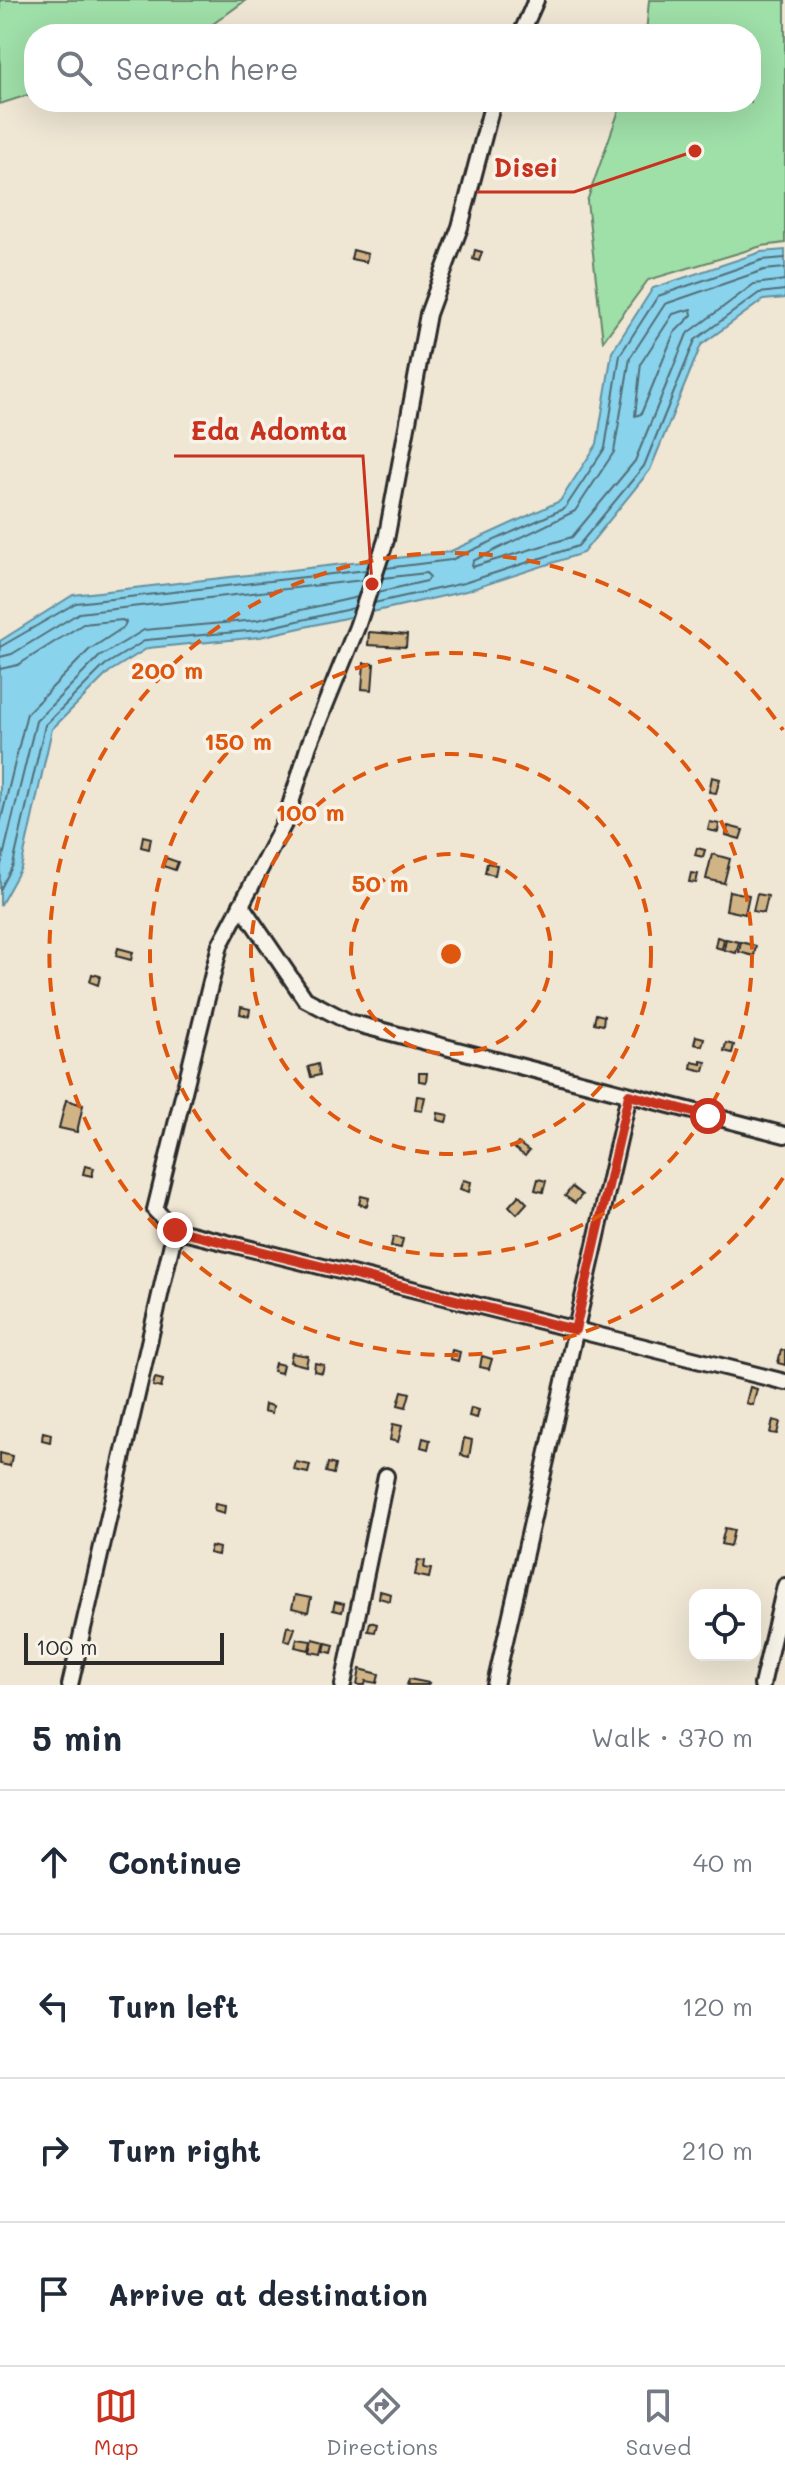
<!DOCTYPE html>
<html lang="en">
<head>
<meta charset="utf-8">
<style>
	:root { --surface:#fff; --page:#f2f2f3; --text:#1f2937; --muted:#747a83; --line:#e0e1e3; --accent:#c8321e }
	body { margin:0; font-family:Mali,sans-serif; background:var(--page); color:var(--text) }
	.controls { position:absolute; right:24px; bottom:24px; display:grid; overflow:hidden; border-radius:16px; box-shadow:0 8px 32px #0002 }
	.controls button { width:72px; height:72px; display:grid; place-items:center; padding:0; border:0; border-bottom:2px solid var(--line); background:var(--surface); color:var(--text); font:40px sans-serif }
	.scale { position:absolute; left:24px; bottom:20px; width:200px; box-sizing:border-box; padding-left:8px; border:4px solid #2b2b2b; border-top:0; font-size:22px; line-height:28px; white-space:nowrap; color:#2b2b2b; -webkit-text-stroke:6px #f7f3e8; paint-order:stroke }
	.stop { position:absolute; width:24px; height:24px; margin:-18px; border:6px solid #c8321e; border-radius:50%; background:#fff }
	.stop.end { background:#c8321e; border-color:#fff; box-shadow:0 2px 8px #0008 }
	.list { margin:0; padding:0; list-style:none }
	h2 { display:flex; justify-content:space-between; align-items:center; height:104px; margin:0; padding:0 32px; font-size:34px }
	h2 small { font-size:26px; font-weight:400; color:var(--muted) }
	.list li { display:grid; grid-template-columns:52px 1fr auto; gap:24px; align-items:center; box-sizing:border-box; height:144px; padding:0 32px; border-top:2px solid var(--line) }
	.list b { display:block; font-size:30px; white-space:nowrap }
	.list em { font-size:26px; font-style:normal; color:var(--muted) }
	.icon { flex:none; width:44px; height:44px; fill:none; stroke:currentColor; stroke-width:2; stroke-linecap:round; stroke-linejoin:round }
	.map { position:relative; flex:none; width:785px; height:1685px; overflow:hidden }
	.search { position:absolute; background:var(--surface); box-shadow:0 8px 32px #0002; left:24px; right:24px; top:24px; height:88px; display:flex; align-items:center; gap:20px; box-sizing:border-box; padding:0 28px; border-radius:32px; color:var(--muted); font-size:30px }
	.sheet { height:680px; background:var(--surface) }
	nav { display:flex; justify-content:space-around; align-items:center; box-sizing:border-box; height:112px; border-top:2px solid var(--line); background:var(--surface); font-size:22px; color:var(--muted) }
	nav a { display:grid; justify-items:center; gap:4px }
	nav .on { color:var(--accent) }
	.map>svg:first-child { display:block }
	.green { fill:#9fdfa8; stroke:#65856a; stroke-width:2 }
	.water { fill:#8ad3ec; stroke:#64909f; stroke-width:2 }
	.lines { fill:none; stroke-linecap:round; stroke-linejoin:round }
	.shore { stroke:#516e78; stroke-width:2 }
	.building { fill:#d1b486; stroke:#2b2b2b; stroke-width:2 }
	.minor-casing { stroke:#2b2b2b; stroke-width:20 }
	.minor { stroke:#f7f3e8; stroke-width:14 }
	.route { stroke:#c8321e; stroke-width:10 }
	.ring { fill:none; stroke:#df570e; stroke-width:4; stroke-dasharray:14 10 }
	.centre { fill:#df570e; stroke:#f7f3e8; stroke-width:4 }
	.ring-label { font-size:24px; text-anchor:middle; font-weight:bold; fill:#df570e; stroke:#f7f3e8; stroke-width:7; stroke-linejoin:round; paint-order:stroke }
	.leader { fill:none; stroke:#c8321e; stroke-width:3 }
	.callout-dot { fill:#c8321e; stroke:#f7f3e8; stroke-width:3 }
	.callout-label { font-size:26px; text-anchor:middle; font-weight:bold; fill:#c8321e; stroke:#f7f3e8; stroke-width:7; stroke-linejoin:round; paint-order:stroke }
</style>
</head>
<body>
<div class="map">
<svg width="785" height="1685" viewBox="0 0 785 1685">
	<rect width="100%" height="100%" fill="#efe6d4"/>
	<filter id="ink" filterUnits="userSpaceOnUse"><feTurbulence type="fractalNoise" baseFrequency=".0125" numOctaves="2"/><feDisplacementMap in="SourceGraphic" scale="16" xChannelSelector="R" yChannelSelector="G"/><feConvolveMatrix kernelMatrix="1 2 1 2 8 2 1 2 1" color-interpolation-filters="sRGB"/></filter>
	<g filter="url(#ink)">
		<g class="green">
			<polygon points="0,0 246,0 199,34 34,34 34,93 0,104"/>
			<polygon points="649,0 785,0 785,243 762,246 648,280 603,341 587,201 622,102 751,102 751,34 646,34"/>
		</g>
		<polygon class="water" points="785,250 785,298 763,300 701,345 650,470 583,553 466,591 260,637 148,648 109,672 52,729 21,868 0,906 0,641 73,595 449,552 560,501 597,444 612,352 653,288 761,252"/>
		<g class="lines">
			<g class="shore">
				<polyline points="785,268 764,270 665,304 630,358 614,452 575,511 473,561 472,567 572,537 635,461 687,334 754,284 785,280"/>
				<polygon points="691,309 692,315 674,333 641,414 635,416 641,363 673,314"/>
				<polyline points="386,568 451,560 565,508 605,448 620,355 658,296 762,260 785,258"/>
				<polyline points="378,592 427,581 430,577 426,573 383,578"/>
				<polyline points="374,603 464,583 578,546 644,466 695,340 759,293 785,290"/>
				<polyline points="0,647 76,603 367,570"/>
				<polyline points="0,657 12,654 79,613 363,580"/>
				<polyline points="0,669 18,665 83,624 122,620 126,622 124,627 89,650 27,713 0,824"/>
				<polyline points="0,869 36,721 99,657 144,630 257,620 358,597"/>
				<polyline points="0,890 13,865 45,725 105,665 146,640 259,630 354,608"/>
			</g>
		</g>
		<g class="building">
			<polygon points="353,250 368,254 366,262 351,259"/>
			<polygon points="475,250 482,252 479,261 473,259"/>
			<polygon points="369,632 407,635 406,647 368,645"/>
			<polygon points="364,663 374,664 372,690 362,689"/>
			<polygon points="712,777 720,779 716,793 709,792"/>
			<polygon points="710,822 719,824 718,832 708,830"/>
			<polygon points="728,826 743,830 740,839 726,835"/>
			<polygon points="143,836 151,838 149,849 141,847"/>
			<polygon points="697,848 705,850 703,857 695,855"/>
			<polygon points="712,854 730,859 724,883 706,879"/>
			<polygon points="166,858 178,862 175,870 163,866"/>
			<polygon points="487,863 497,865 495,875 485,873"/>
			<polygon points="691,873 698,874 696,883 689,882"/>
			<polygon points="729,891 749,895 745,914 726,910"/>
			<polygon points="757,894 768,896 764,913 753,911"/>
			<polygon points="717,937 724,939 722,949 715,947"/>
			<polygon points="726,939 739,942 736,953 724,950"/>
			<polygon points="741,942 756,946 754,956 739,952"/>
			<polygon points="118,948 133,952 131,960 116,956"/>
			<polygon points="92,974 100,976 98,985 90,982"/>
			<polygon points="241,1007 250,1009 249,1016 240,1014"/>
			<polygon points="596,1014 604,1016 603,1025 594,1023"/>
			<polygon points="696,1036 704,1038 702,1046 694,1044"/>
			<polygon points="726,1043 734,1045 732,1053 724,1051"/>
			<polygon points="701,1061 706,1062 704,1071 691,1068 692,1062 701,1064"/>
			<polygon points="318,1064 320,1075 311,1077 308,1067"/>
			<polygon points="419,1073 427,1073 426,1082 419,1081"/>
			<polygon points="417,1096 425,1097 422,1111 415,1110"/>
			<polygon points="66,1100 83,1105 77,1132 59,1128"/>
			<polygon points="438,1113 448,1115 446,1122 437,1120"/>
			<polygon points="518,1143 529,1151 525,1156 514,1148"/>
			<polygon points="85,1166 94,1168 92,1176 83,1174"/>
			<polygon points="538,1179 546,1181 543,1192 535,1190"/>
			<polygon points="463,1180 471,1182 469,1192 460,1189"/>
			<polygon points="572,1187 582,1195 575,1203 565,1196"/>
			<polygon points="519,1195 527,1203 517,1214 509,1206"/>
			<polygon points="361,1196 369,1198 367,1206 359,1204"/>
			<polygon points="393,1237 403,1239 401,1248 391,1246"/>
			<polygon points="452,1350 460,1352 458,1361 450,1359"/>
			<polygon points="781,1350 785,1350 785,1365 778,1363"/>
			<polygon points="292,1353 308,1356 306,1366 290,1362"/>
			<polygon points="482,1356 492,1359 489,1369 480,1367"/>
			<polygon points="275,1363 283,1365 281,1373 273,1371"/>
			<polygon points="315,1363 324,1365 322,1373 314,1371"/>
			<polygon points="155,1378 163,1380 161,1388 153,1386"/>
			<polygon points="750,1387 757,1389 753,1405 746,1403"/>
			<polygon points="402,1391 410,1393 406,1407 398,1405"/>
			<polygon points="265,1404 273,1406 272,1413 264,1411"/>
			<polygon points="471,1408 479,1410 477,1418 469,1416"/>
			<polygon points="773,1420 780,1422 777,1434 770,1433"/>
			<polygon points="393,1424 402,1426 398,1442 390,1440"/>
			<polygon points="43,1432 51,1434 50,1442 42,1440"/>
			<polygon points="423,1438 430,1440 428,1449 421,1447"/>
			<polygon points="464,1438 472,1440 469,1457 461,1455"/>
			<polygon points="0,1453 12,1456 10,1466 0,1464"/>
			<polygon points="296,1462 310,1465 308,1473 294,1470"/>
			<polygon points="328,1463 335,1465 333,1474 326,1472"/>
			<polygon points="215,1504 225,1506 224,1514 214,1511"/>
			<polygon points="725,1528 734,1530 730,1546 721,1544"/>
			<polygon points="211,1546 219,1548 218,1555 209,1553"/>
			<polygon points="418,1560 425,1561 424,1568 431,1569 429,1578 415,1575"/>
			<polygon points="380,1591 391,1594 390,1601 379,1598"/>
			<polygon points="295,1595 311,1598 308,1612 292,1608"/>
			<polygon points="335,1602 344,1604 342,1612 333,1610"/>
			<polygon points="370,1622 377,1624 375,1632 368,1631"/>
			<polygon points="287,1626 295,1628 290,1642 284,1640"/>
			<polygon points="297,1639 311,1641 309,1650 295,1647"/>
			<polygon points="313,1639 325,1642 322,1654 310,1652"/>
			<polygon points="326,1643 334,1645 332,1653 324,1651"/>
			<polygon points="360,1669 379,1674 377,1683 366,1681 365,1685 357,1685"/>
			<polygon points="409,1679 429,1683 428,1685 407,1685"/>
		</g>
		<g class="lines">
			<g class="minor-casing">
				<g id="minor">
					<polyline points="521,34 536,0"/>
					<polyline points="493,102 460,227 428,314 386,540 357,627 309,745 285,822 220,945 155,1210 175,1230 785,1382"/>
					<polyline points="241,905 305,999 349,1022 785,1135"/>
					<polyline points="70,1685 175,1230"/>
					<polyline points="343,1685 386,1476"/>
					<polyline points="495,1685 629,1095"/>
					<polyline points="762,1685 785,1586"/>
				</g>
			</g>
			<use href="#minor" class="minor"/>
		</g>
	</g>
	<g class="lines" filter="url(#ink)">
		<polyline class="route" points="175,1230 575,1330 629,1095 708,1116"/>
	</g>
	<g class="ring">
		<circle cx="451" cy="954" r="100"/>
		<circle cx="451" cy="954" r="200"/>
		<circle cx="451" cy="954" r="301"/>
		<path d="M783 1178A401 401 0 1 1 783 730"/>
	</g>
	<circle cx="451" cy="954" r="12" class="centre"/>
	<g class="ring-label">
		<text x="167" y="679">200 m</text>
		<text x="238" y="750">150 m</text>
		<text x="310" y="821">100 m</text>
		<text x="380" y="892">50 m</text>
	</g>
	<path class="leader" d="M695 151L574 192H477M372 584L363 456H174"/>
	<g class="callout-dot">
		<circle cx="695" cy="151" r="8"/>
		<circle cx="372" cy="584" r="8"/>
	</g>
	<g class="callout-label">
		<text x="526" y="177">Disei</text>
		<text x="269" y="440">Eda Adomta</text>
	</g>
</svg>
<div class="controls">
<button><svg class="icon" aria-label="locate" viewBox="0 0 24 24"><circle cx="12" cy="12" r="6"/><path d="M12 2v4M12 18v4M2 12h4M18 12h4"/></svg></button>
</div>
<div class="scale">100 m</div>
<div class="stop" style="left:708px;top:1116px"></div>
<div class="stop end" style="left:175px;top:1230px"></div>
<div class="search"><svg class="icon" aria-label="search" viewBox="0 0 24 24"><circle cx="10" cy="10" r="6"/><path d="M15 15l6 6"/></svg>Search here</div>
</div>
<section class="sheet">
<h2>5 min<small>Walk · 370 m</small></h2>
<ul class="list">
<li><svg class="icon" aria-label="ahead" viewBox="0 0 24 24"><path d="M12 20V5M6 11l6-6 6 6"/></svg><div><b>Continue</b></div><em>40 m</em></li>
<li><svg class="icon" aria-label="left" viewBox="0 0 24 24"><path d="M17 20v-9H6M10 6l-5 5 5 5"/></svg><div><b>Turn left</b></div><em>120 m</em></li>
<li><svg class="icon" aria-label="right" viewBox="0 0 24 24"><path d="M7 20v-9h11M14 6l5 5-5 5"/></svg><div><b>Turn right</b></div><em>210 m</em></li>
<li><svg class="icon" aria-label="arrive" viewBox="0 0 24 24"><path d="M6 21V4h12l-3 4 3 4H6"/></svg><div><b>Arrive at destination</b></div></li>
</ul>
</section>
<nav>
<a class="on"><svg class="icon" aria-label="map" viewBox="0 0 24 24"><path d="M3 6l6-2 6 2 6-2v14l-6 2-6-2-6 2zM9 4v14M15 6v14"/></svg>Map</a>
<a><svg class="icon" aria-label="directions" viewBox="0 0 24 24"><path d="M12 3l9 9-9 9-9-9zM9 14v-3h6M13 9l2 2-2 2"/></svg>Directions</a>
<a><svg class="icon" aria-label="saved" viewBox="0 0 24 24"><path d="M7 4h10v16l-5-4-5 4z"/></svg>Saved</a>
</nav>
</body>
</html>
